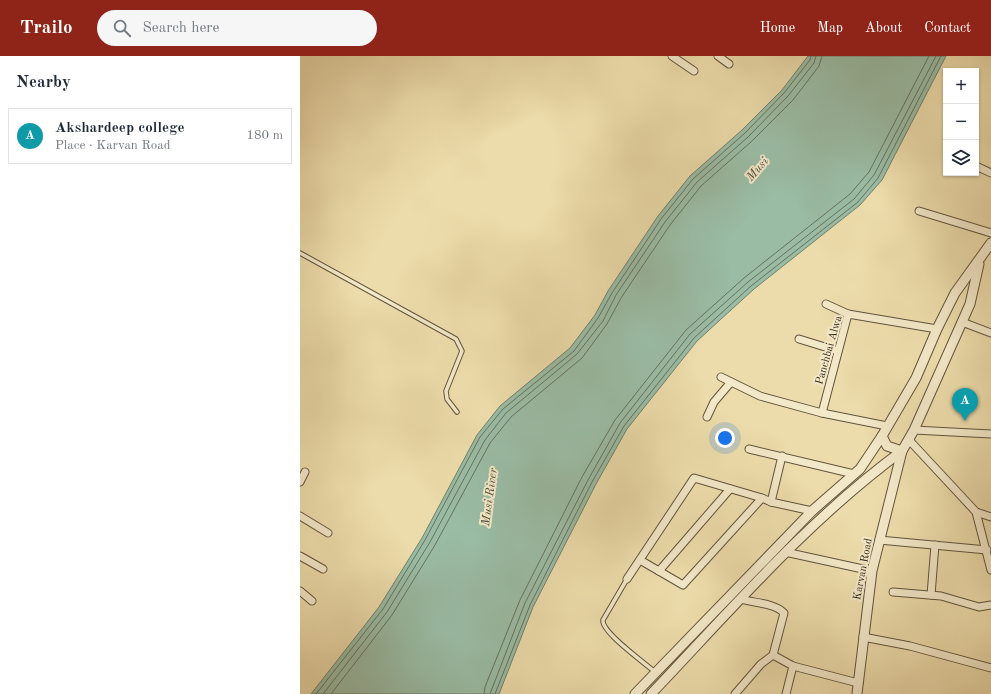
<!DOCTYPE html>
<html lang="en">
<head>
<meta charset="utf-8">
<style>
	:root { --surface:#fff; --page:#f6f6f7; --text:#1f2937; --muted:#747a83; --line:#e0e1e3; --accent:#8f2418 }
	body { margin:0; font-family:"Old Standard TT",serif; background:var(--page); color:var(--text) }
	.controls { position:absolute; right:12px; top:12px; display:grid; overflow:hidden; border-radius:0px; box-shadow:0 1px 3px #0004 }
	.controls button { width:36px; height:36px; display:grid; place-items:center; padding:0; border:0; border-bottom:1px solid var(--line); background:var(--surface); color:var(--text); font:20px sans-serif }
	.you { position:absolute; left:425px; top:382px; width:14px; height:14px; margin:-10px; border:3px solid #fff; border-radius:50%; background:#1a73e8; box-shadow:0 0 0 6px #1a73e833 }
	.badge { display:grid; place-items:center; width:26px; height:26px; border-radius:50%; background:var(--accent); color:#fff; font-size:13px; font-weight:700 }
	.pin { position:absolute; translate:-50% -33px; filter:drop-shadow(0 1px 2px #0008) }
	.pin::after { content:''; position:absolute; top:21px; width:14px; height:12px; background:inherit; clip-path:polygon(0 0,100% 0,50% 100%) }
	.list { margin:0; padding:0; list-style:none }
	h2 { display:flex; justify-content:space-between; align-items:center; height:52px; margin:0; padding:0 16px; font-size:17px }
	h2 small { font-size:13px; font-weight:400; color:var(--muted) }
	.list li { display:grid; grid-template-columns:26px 1fr auto; gap:12px; align-items:center; box-sizing:border-box; height:56px; margin:0 8px 8px; padding:0 8px; border:1px solid var(--line); border-radius:0px }
	.list b { display:block; font-size:15px; white-space:nowrap }
	.list p { margin:0; font-size:13px; white-space:nowrap; color:var(--muted) }
	.list em { font-size:13px; font-style:normal; color:var(--muted) }
	.icon { flex:none; width:22px; height:22px; fill:none; stroke:currentColor; stroke-width:2; stroke-linecap:round; stroke-linejoin:round }
	.map { position:relative; flex:none; width:691px; height:638px; overflow:hidden }
	header { display:flex; align-items:center; gap:24px; box-sizing:border-box; height:56px; padding:0 20px; background:var(--accent); color:#fff }
	header strong { font-size:19px }
	nav { display:flex; gap:22px; margin-inline-start:auto; font-size:14px }
	.search { width:280px; height:36px; background:var(--page); display:flex; align-items:center; gap:10px; box-sizing:border-box; padding:0 14px; border-radius:22px; color:var(--muted); font-size:15px }
	main { display:flex }
	aside { flex:1; background:var(--surface) }
	.map>svg:first-child { display:block }
	.water { fill:#9abca5; stroke:#70806d }
	.lines { fill:none; stroke-linecap:round; stroke-linejoin:round }
	.shore { stroke:#66725e; stroke-width:1 }
	.service-casing { stroke:#60543d; stroke-width:5.5 }
	.minor-casing { stroke:#60543d; stroke-width:9 }
	.tertiary-casing { stroke:#60543d; stroke-width:11 }
	.service { stroke:#f3e8c8; stroke-width:3.5 }
	.minor { stroke:#f3e8c8; stroke-width:7 }
	.tertiary { stroke:#f3e8c8; stroke-width:9 }
	.labels { text-anchor:middle; stroke-width:4; stroke-linejoin:round; paint-order:stroke }
	.street-label { font-size:11px; fill:#312718; stroke:#f3e8c8 }
	.water-label { font-size:12px; font-style:italic; fill:#4b4c3b; stroke:#f3e8c8 }
</style>
</head>
<body>
<header>
<strong>Trailo</strong>
<div class="search"><svg class="icon" aria-label="search" viewBox="0 0 24 24"><circle cx="10" cy="10" r="6"/><path d="M15 15l6 6"/></svg>Search here</div>
<nav><a>Home</a><a>Map</a><a>About</a><a>Contact</a></nav>
</header>
<main>
<aside>
<h2>Nearby<small></small></h2>
<ul class="list">
<li><span class="badge" style="background:#0f9aa8">A</span><div><b>Akshardeep college</b><p>Place · Karvan Road</p></div><em>180 m</em></li>
</ul>
</aside>
<div class="map">
<svg width="691" height="638" viewBox="0 0 691 638">
	<rect width="100%" height="100%" fill="#eddcab"/>
	<filter id="stains"><feTurbulence type="fractalNoise" baseFrequency=".005" numOctaves="4"/><feColorMatrix values="0 0 0 0 .2 0 0 0 0 .09 0 0 0 0 .02 0 0 0 .5 -.17"/></filter>
	<radialGradient id="worn" r=".72"><stop offset=".6" stop-color="#630" stop-opacity="0"/><stop offset="1" stop-color="#630" stop-opacity=".3"/></radialGradient>
	<polygon class="water" points="508,0 646,0 582,124 560,149 454,233 397,285 327,373 296,428 233,551 199,638 11,638 79,551 122,482 177,379 200,350 270,292 295,259 308,235 358,160 390,120 442,74 482,34"/>
	<g class="lines">
		<g class="shore">
			<polyline points="16,638 83,553 125,484 180,381 203,353 274,295 298,262 312,237 361,163 393,123 445,77 484,37 510,4 511,0"/>
			<polyline points="23,638 87,556 130,486 185,384 206,357 277,298 303,265 316,239 365,166 397,126 448,81 488,40 514,7 516,0"/>
			<polyline points="31,638 92,559 135,489 190,387 211,361 282,302 307,268 321,242 370,169 401,130 452,85 493,44 519,10 522,0"/>
			<polyline points="184,638 185,631 220,544 282,421 315,364 386,274 444,222 550,138 569,116 629,0"/>
			<polyline points="190,638 225,547 288,424 320,367 390,278 448,226 554,143 574,119 636,0"/>
			<polyline points="195,638 230,549 292,426 324,370 394,282 451,230 558,146 578,122 641,0"/>
		</g>
		<g class="service-casing">
			<g id="service">
				<polyline points="0,197 156,283 162,295 146,335 147,343 157,356"/>
				<path d="M327 523 303 564C301 576 345 607 355 616"/>
			</g>
		</g>
		<g class="minor-casing">
			<g id="minor">
				<polyline points="372,0 394,15"/>
				<polyline points="418,0 429,8"/>
				<polyline points="676,110 691,117"/>
				<polyline points="619,155 691,177"/>
				<polyline points="526,248 548,258"/>
				<polyline points="662,266 691,277"/>
				<polyline points="499,283 538,295"/>
				<polyline points="421,321 460,340 522,357"/>
				<polyline points="407,361 414,346 431,326"/>
				<polyline points="587,370 522,357 548,258 637,273"/>
				<polyline points="614,374 691,378"/>
				<polyline points="609,384 676,456 691,461"/>
				<polyline points="449,393 554,418"/>
				<polyline points="482,400 471,446 512,455"/>
				<polyline points="0,426 5,416"/>
				<polyline points="676,456 691,514"/>
				<polyline points="0,460 28,477"/>
				<polyline points="579,484 687,494"/>
				<polyline points="485,496 572,515"/>
				<polyline points="0,500 23,513"/>
				<polyline points="340,504 383,529 462,442 471,446"/>
				<polyline points="359,515 430,433"/>
				<polyline points="327,523 394,422 462,442"/>
				<polyline points="0,535 12,545"/>
				<polyline points="593,536 641,540 679,551 691,549"/>
				<polyline points="631,539 635,489"/>
				<path d="M441 543C453 547 475 547 484 557L473 599"/>
				<polyline points="563,581 610,590 691,612"/>
				<polyline points="435,638 461,608 473,599 493,610 558,627"/>
				<polyline points="486,638 493,610"/>
			</g>
		</g>
		<g class="tertiary-casing">
			<g id="tertiary">
				<polyline points="582,380 587,390 602,395"/>
				<polyline points="335,638 512,455 560,413 582,380 616,322 637,273 655,237 691,187"/>
				<path d="M351 638C431 554 508 464 602 395"/>
				<polyline points="557,638 572,515 602,395 614,374 670,248 679,208"/>
			</g>
		</g>
		<use href="#service" class="service"/>
		<use href="#minor" class="minor"/>
		<use href="#tertiary" class="tertiary"/>
	</g>
	<g class="labels">
		<g class="street-label">
			<text transform="translate(528 294) rotate(-74)" y="4">Panchbai Alwa</text>
			<text transform="translate(562 513) rotate(-79)" y="4">Karvan Road</text>
		</g>
		<g class="water-label">
			<text transform="translate(457 113) rotate(-49)" y="4">Musi</text>
			<text transform="translate(189 441) rotate(-82)" y="4">Musi River</text>
		</g>
	</g>
	<rect width="100%" height="100%" filter="url(#stains)"/>
	<rect width="100%" height="100%" fill="url(#worn)"/>
</svg>
<div class="controls">
<button>+</button>
<button>−</button>
<button><svg class="icon" aria-label="layers" viewBox="0 0 24 24"><path d="M12 4l9 5-9 5-9-5zM3 14l9 5 9-5"/></svg></button>
</div>
<div class="you"></div>
<div class="pin badge" style="left:665px;top:365px;background:#0f9aa8">A</div>
</div>
</main>
</body>
</html>
